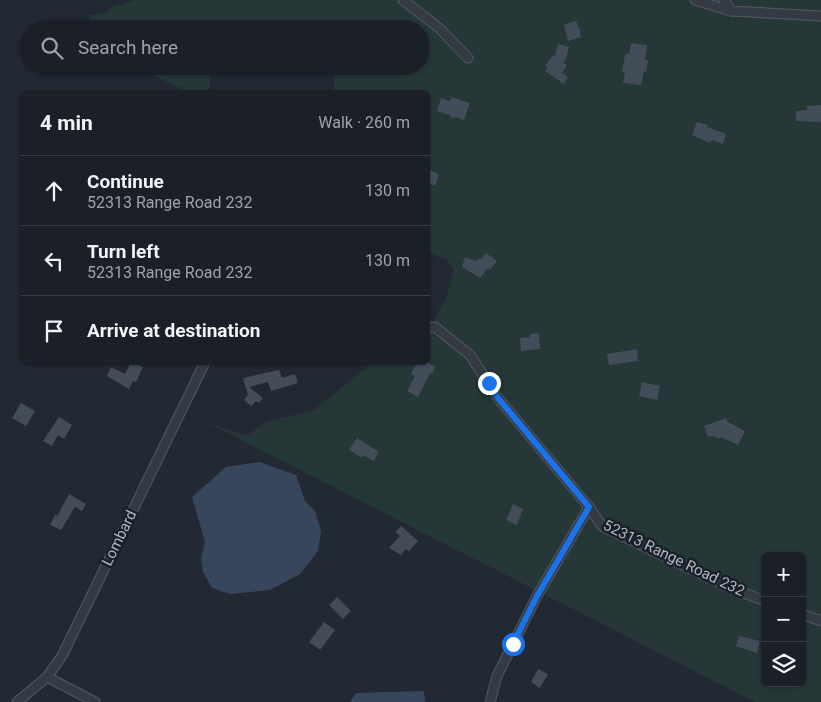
<!DOCTYPE html>
<html lang="en">
<head>
<meta charset="utf-8">
<style>
	:root { --surface:#1a1f28; --page:#232730; --text:#f1f3f6; --muted:#9fa2a8; --line:#383d45 }
	body { margin:0; font-family:Roboto,sans-serif; background:var(--page); color:var(--text) }
	.controls { position:absolute; right:15px; bottom:15px; display:grid; overflow:hidden; border-radius:8px; box-shadow:0 1px 4px #0004 }
	.controls button { width:45px; height:45px; display:grid; place-items:center; padding:0; border:0; border-bottom:1px solid var(--line); background:var(--surface); color:var(--text); font:25px sans-serif }
	.stop { position:absolute; width:15px; height:15px; margin:-11px; border:4px solid #1a73e8; border-radius:50%; background:#fff }
	.stop.end { background:#1a73e8; border-color:#fff; box-shadow:0 1px 5px #0008 }
	.list { margin:0; padding:0; list-style:none }
	h2 { display:flex; justify-content:space-between; align-items:center; height:65px; margin:0; padding:0 20px; font-size:21px }
	h2 small { font-size:16px; font-weight:400; color:var(--muted) }
	.list li { display:grid; grid-template-columns:32px 1fr auto; gap:15px; align-items:center; box-sizing:border-box; height:70px; padding:0 20px; border-top:1px solid var(--line) }
	.list b { display:block; font-size:19px; white-space:nowrap }
	.list p { margin:0; font-size:16px; white-space:nowrap; color:var(--muted) }
	.list em { font-size:16px; font-style:normal; color:var(--muted) }
	.icon { flex:none; width:28px; height:28px; fill:none; stroke:currentColor; stroke-width:2; stroke-linecap:round; stroke-linejoin:round }
	.map { position:relative; flex:none; width:821px; height:702px; overflow:hidden }
	.search { position:absolute; background:var(--surface); box-shadow:0 1px 4px #0004; left:20px; top:20px; width:410px; height:55px; display:flex; align-items:center; gap:12px; box-sizing:border-box; padding:0 18px; border-radius:28px; color:var(--muted); font-size:19px }
	.panel { position:absolute; background:var(--surface); box-shadow:0 1px 4px #0004; left:20px; top:90px; width:410px; height:275px; border-radius:8px }
	.map>svg:first-child { display:block }
	.green { fill:#263738; fill-rule:evenodd }
	.water { fill:#38465d }
	.building { fill:#434c59 }
	.lines { fill:none; stroke-linecap:round; stroke-linejoin:round }
	.street-casing { stroke:#525963; stroke-width:11 }
	.street { stroke:#353b45; stroke-width:9 }
	.route { stroke:#1a73e8; stroke-width:6 }
	.labels { text-anchor:middle; stroke-width:5; stroke-linejoin:round; paint-order:stroke }
	.street-label { font-size:15px; fill:#afb6c2; stroke:#1a202a }
</style>
</head>
<body>
<div class="map">
<svg width="821" height="702" viewBox="0 0 821 702">
	<rect width="100%" height="100%" fill="#222935"/>
	<g class="green">
		<path d="M136 0H821V702H755L206 422 247 436 266 422 314 410 366 368 369 363 428 362V333L447 296 454 269 447 260 428 252V92H334V71L331 66H421V29H97L89 15 105 13 112 7ZM765 556H802V683H765Z"/>
		<polygon points="139,66 213,66 211,70 209,92 188,92 146,72"/>
	</g>
	<g class="water">
		<polygon points="260,462 296,475 305,501 315,511 321,531 318,551 300,574 270,590 230,594 212,588 203,572 201,559 205,542 192,497 226,467"/>
		<polygon points="424,691 425,702 350,702 356,693"/>
	</g>
	<g class="building">
		<polygon points="576,21 581,32 580,33 581,37 568,41 564,25"/>
		<polygon points="631,43 647,45 645,60 648,60 646,72 644,72 641,85 623,83 625,73 622,72 625,54 629,54"/>
		<polygon points="558,44 569,47 566,58 563,63 567,65 562,73 568,77 564,84 545,71 548,67 545,66 549,60 553,55 555,56"/>
		<polygon points="451,97 470,103 464,120 455,117 452,119 450,115 437,111 441,98 450,101"/>
		<polygon points="821,105 821,122 796,121 796,111 807,110 807,106"/>
		<polygon points="697,122 708,125 707,127 726,134 723,144 712,140 710,143 692,135"/>
		<polygon points="428,169 439,174 435,186 428,183"/>
		<polygon points="486,253 497,261 490,270 488,268 480,278 462,267 465,257 476,261 478,258 480,260"/>
		<polygon points="539,333 540,349 521,351 520,338 530,337 530,334"/>
		<polygon points="637,349 638,361 609,365 607,354"/>
		<polygon points="131,362 143,367 136,382 133,381 129,389 107,376 111,367 125,374"/>
		<polygon points="417,362 427,362 435,367 432,374 430,373 418,397 407,391 415,376 411,374"/>
		<polygon points="279,370 282,378 295,374 298,383 271,391 268,382 249,387 263,398 259,403 256,401 251,406 244,400 248,395 243,378"/>
		<polygon points="642,382 660,386 657,400 639,396"/>
		<polygon points="21,403 35,411 26,426 12,418"/>
		<polygon points="59,417 72,425 64,439 58,435 52,446 43,441"/>
		<polygon points="726,418 728,422 745,431 738,445 721,437 720,439 714,436 708,437 704,426"/>
		<polygon points="357,438 379,452 374,461 363,455 362,458 349,450"/>
		<polygon points="69,494 86,504 82,511 75,507 61,530 50,525 55,515 57,516"/>
		<polygon points="513,504 523,509 517,525 506,520"/>
		<polygon points="401,526 418,541 409,551 406,549 401,555 389,548 400,536 395,532"/>
		<polygon points="337,597 351,611 343,619 329,605"/>
		<polygon points="324,622 335,630 320,650 309,642"/>
		<polygon points="739,636 760,641 757,653 736,646"/>
		<polygon points="538,669 548,674 540,688 531,682"/>
	</g>
	<g class="lines">
		<g class="street-casing">
			<g id="street">
				<polyline points="403,0 439,28 468,58"/>
				<polyline points="695,0 731,11 821,16"/>
				<polyline points="724,0 731,11"/>
				<polyline points="428,327 435,327 470,355 498,398 589,507 602,526 726,586 765,601"/>
				<polyline points="802,614 821,621"/>
				<polyline points="47,677 95,702"/>
				<polyline points="17,702 47,677 62,656 205,362"/>
				<polyline points="490,702 497,676 537,596 589,507"/>
			</g>
		</g>
		<use href="#street" class="street"/>
	</g>
	<g class="lines">
		<polyline class="route" points="489,383 498,398 589,507 537,596 513,644"/>
	</g>
	<g class="labels">
		<g class="street-label">
			<text transform="translate(119 538) rotate(-64)" y="5">Lombard</text>
			<text transform="translate(674 558) rotate(26)" y="5">52313 Range Road 232</text>
		</g>
	</g>
</svg>
<div class="controls">
<button>+</button>
<button>−</button>
<button><svg class="icon" aria-label="layers" viewBox="0 0 24 24"><path d="M12 4l9 5-9 5-9-5zM3 14l9 5 9-5"/></svg></button>
</div>
<div class="stop" style="left:513px;top:644px"></div>
<div class="stop end" style="left:489px;top:383px"></div>
<div class="search"><svg class="icon" aria-label="search" viewBox="0 0 24 24"><circle cx="10" cy="10" r="6"/><path d="M15 15l6 6"/></svg>Search here</div>
<section class="panel">
<h2>4 min<small>Walk · 260 m</small></h2>
<ul class="list">
<li><svg class="icon" aria-label="ahead" viewBox="0 0 24 24"><path d="M12 20V5M6 11l6-6 6 6"/></svg><div><b>Continue</b><p>52313 Range Road 232</p></div><em>130 m</em></li>
<li><svg class="icon" aria-label="left" viewBox="0 0 24 24"><path d="M17 20v-9H6M10 6l-5 5 5 5"/></svg><div><b>Turn left</b><p>52313 Range Road 232</p></div><em>130 m</em></li>
<li><svg class="icon" aria-label="arrive" viewBox="0 0 24 24"><path d="M6 21V4h12l-3 4 3 4H6"/></svg><div><b>Arrive at destination</b></div></li>
</ul>
</section>
</div>
</body>
</html>
